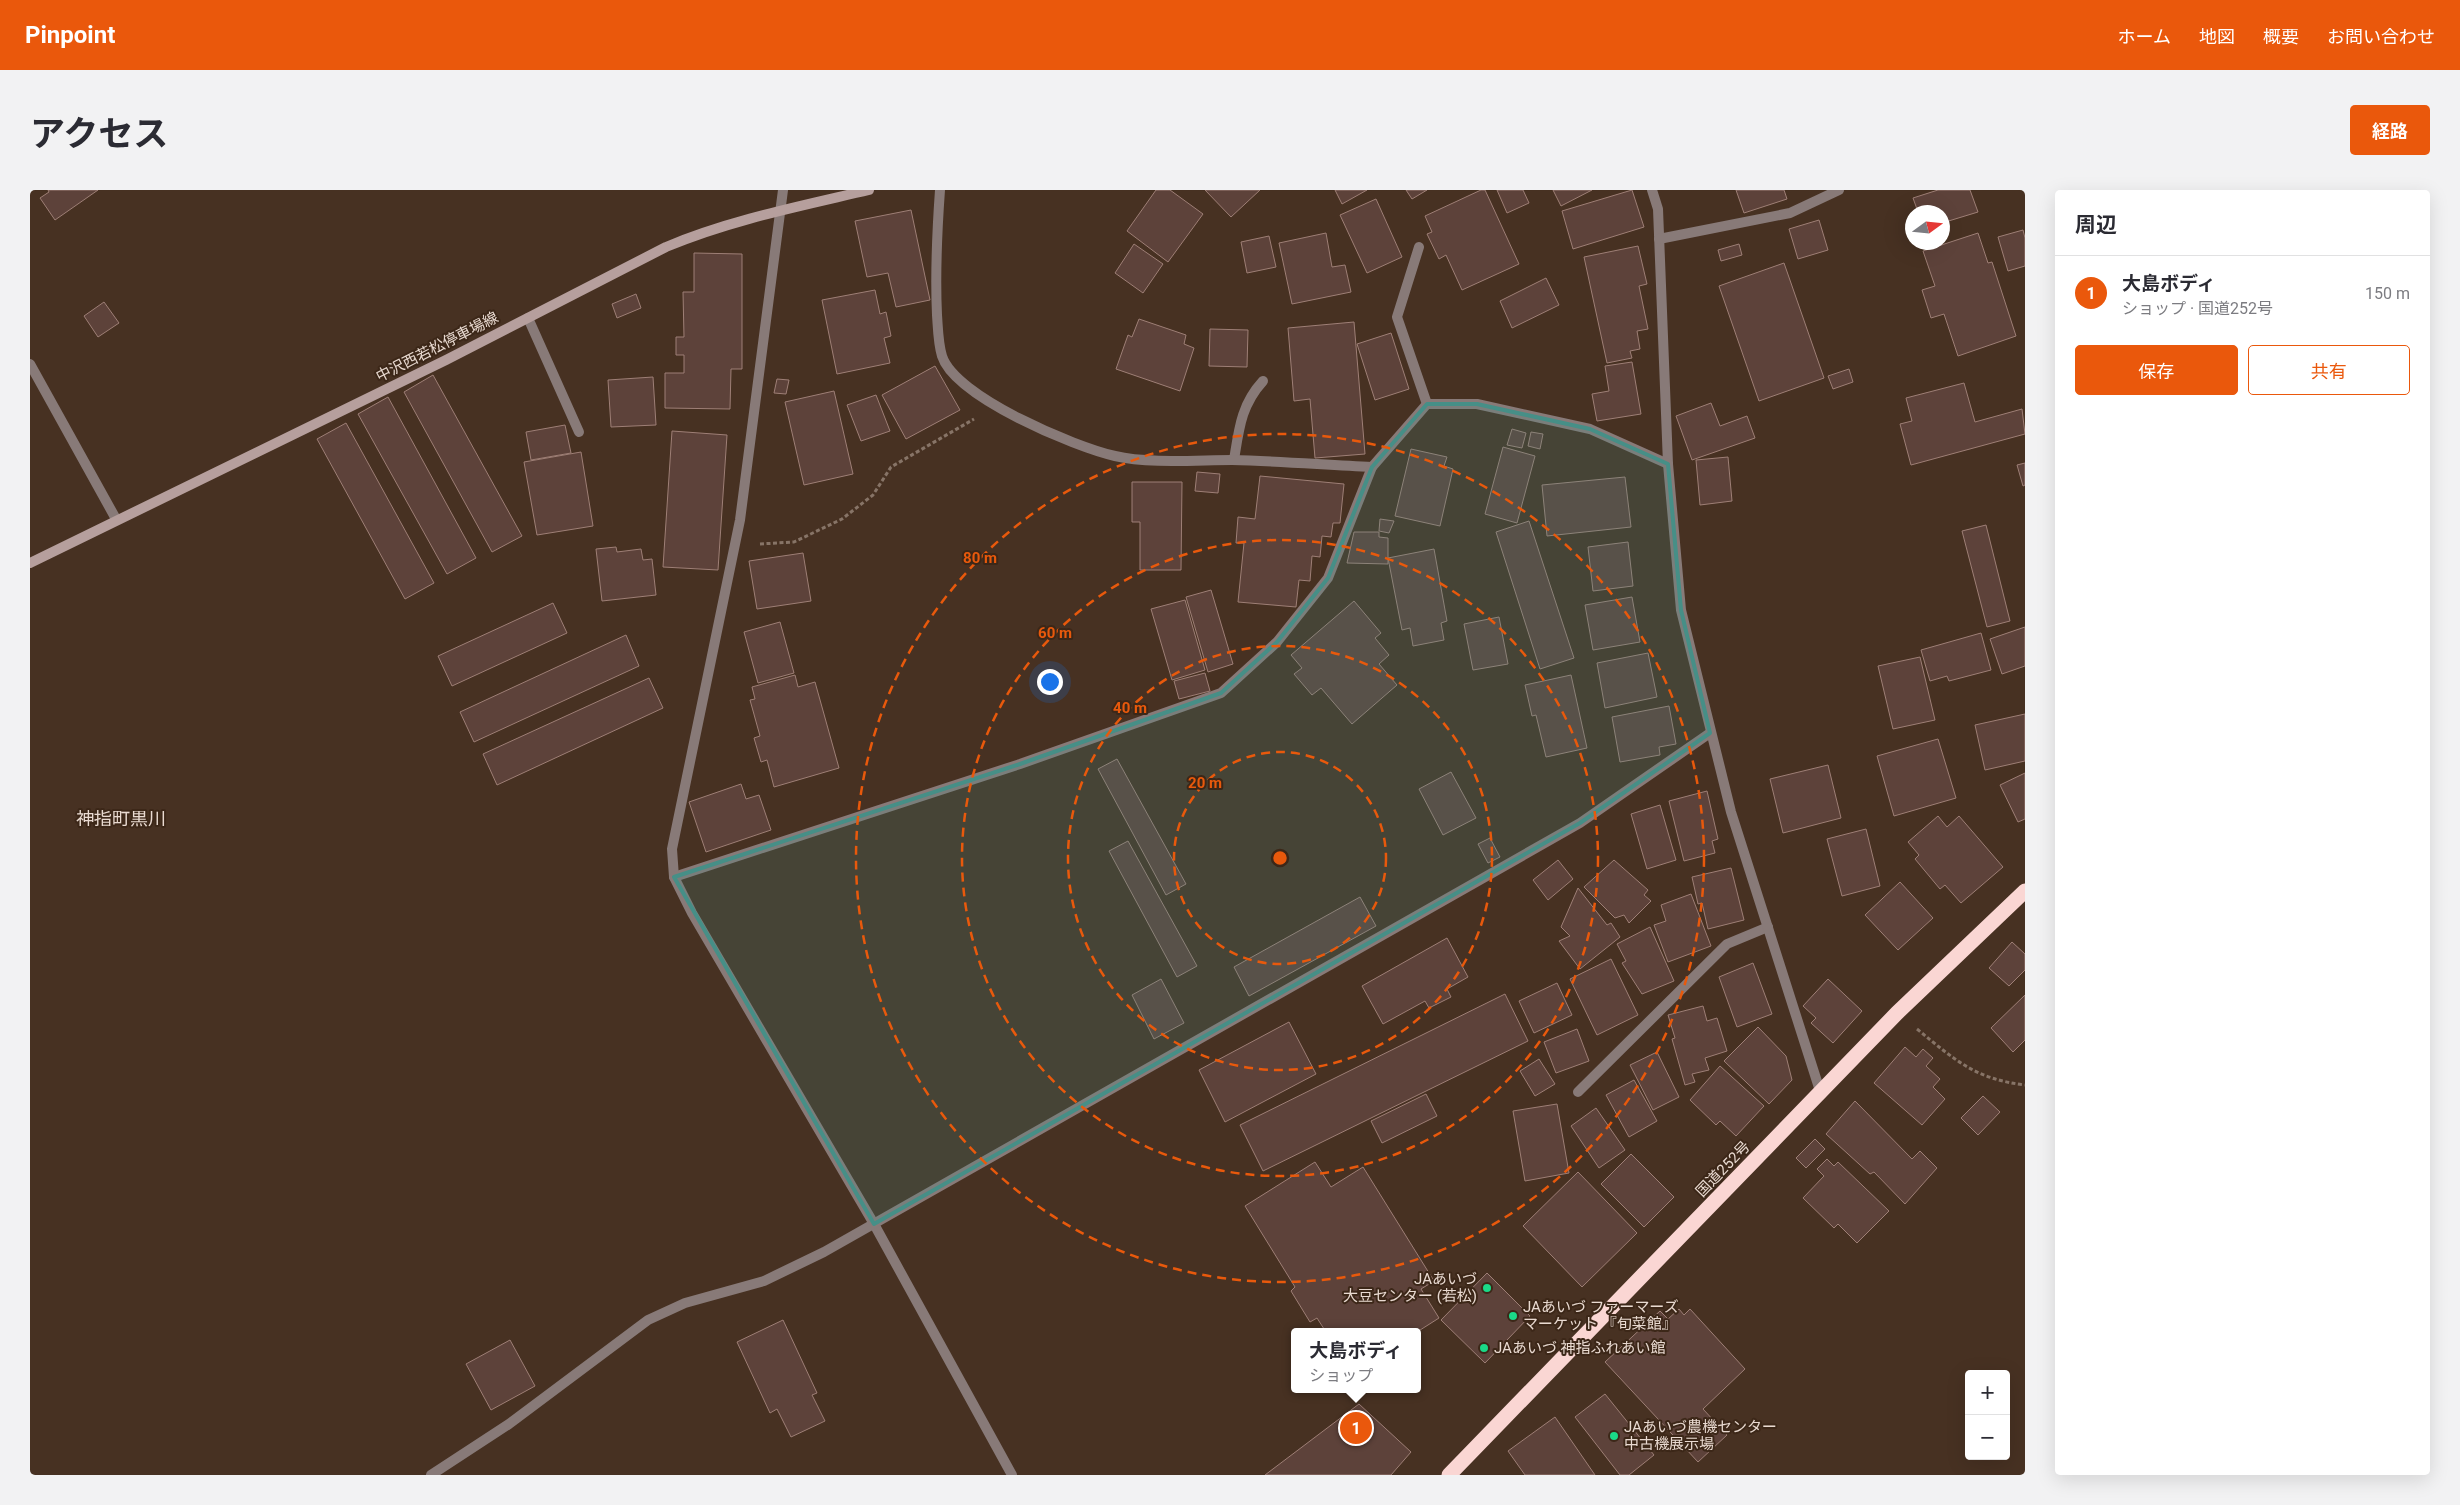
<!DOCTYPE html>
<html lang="ja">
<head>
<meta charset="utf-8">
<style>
	:root { --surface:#fff; --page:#f2f2f3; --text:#2b2b33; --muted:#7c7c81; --line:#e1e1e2; --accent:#ea580c }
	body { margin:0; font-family:Roboto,"Noto Sans JP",sans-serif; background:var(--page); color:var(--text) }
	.controls { position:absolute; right:15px; bottom:15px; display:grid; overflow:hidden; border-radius:5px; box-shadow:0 5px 20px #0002 }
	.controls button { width:45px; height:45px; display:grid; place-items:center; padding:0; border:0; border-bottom:1px solid var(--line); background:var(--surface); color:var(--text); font:25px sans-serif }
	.compass { position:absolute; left:1875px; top:15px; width:45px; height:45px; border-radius:50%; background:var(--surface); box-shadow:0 5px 20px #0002; rotate:75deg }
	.you { position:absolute; left:1019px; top:491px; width:18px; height:18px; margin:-12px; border:4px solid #fff; border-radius:50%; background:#1a73e8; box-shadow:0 0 0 8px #1a73e833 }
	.badge { display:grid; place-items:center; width:32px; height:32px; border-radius:50%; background:var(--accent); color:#fff; font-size:16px; font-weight:700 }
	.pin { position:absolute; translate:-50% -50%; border:2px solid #fff; box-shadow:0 1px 5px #0006 }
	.popup { position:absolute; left:1261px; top:1138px; width:130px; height:65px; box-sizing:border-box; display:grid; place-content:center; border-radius:5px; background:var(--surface); filter:drop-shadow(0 1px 4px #0005); font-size:16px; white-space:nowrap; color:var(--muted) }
	.popup b { font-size:19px; color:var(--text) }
	.popup::after { content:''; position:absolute; left:50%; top:100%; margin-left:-10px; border:10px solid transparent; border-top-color:var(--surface) }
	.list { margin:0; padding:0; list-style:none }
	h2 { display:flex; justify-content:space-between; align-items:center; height:65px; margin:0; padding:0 20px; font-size:21px }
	h2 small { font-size:16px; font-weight:400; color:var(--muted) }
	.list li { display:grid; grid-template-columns:32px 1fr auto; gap:15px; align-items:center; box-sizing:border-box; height:75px; padding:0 20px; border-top:1px solid var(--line) }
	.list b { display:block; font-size:19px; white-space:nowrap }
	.list p { margin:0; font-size:16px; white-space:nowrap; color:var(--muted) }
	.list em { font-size:16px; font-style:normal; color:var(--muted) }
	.actions { display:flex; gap:10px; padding:15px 20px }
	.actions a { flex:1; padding:11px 0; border:1px solid var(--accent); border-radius:5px; text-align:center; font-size:18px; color:var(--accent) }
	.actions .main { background:var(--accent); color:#fff }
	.map { position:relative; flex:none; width:1995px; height:1285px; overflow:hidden; border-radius:5px }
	header { display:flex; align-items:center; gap:30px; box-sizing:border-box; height:70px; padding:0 25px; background:var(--accent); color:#fff }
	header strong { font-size:24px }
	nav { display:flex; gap:28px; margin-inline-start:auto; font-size:18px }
	.intro { display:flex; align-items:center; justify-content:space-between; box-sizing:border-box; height:120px; padding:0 30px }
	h1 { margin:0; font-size:35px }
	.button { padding:12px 22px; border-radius:5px; background:var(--accent); color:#fff; font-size:18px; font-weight:700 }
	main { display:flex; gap:30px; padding:0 30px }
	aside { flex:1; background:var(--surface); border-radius:5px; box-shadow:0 5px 20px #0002 }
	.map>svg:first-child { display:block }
	.building { fill:#5d423a; stroke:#9e7f76 }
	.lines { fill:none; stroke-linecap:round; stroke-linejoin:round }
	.path { stroke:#877467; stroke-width:3; stroke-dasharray:4 2.5; stroke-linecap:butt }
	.lane { stroke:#887a78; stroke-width:10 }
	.street { stroke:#887a78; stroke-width:10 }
	.secondary { stroke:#b69f9d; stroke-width:10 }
	.highway { stroke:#fad6d3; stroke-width:15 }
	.marked { fill:#468f87; fill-opacity:0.2; stroke:#468f87; stroke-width:4; stroke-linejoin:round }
	.ring { fill:none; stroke:#e8590c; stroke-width:2.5; stroke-dasharray:9 6 }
	.poi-dot { fill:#1ad988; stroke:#3c2718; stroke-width:2 }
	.labels { text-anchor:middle; stroke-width:4; stroke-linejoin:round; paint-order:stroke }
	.street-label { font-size:15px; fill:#e9dad1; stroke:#3c2718 }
	.poi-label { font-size:15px; fill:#e9dad1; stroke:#3c2718; text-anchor:start }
	.quarter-label { font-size:18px; fill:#e9dad1; stroke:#3c2718 }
	.centre { fill:#e8590c; stroke:#3c2718; stroke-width:2.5 }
	.ring-label { font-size:15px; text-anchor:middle; font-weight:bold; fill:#e8590c; stroke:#3c2718; stroke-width:4; stroke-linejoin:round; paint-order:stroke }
</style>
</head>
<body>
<header>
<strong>Pinpoint</strong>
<nav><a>ホーム</a><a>地図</a><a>概要</a><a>お問い合わせ</a></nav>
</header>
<div class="intro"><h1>アクセス</h1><a class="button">経路</a></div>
<main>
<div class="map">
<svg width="1995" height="1285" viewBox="0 0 1995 1285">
	<rect width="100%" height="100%" fill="#473122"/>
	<g class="building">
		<polygon points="18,0 68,0 25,30 10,8 19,2"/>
		<polygon points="1126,0 1140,0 1173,24 1138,72 1097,41"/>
		<polygon points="1175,0 1230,0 1201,27"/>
		<polygon points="1305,0 1337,0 1312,14"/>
		<polygon points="1376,0 1397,0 1382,9"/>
		<polygon points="1451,0 1455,0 1489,74 1432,100 1416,65 1409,69 1397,44 1402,42 1395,26"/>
		<polygon points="1467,0 1493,0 1499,13 1477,23"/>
		<polygon points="1523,0 1562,0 1531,16"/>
		<polygon points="1602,0 1614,37 1543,59 1532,21"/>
		<polygon points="1706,0 1754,0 1757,9 1714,23"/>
		<polygon points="1908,0 1940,0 1948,22 1912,33 1912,22 1888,22 1883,8"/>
		<polygon points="1346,9 1372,67 1337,83 1310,25"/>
		<polygon points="881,20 900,110 866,117 858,83 837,87 825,31"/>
		<polygon points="1789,30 1798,60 1768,69 1759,39"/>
		<polygon points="1993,40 1995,48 1995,76 1978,81 1968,47"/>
		<polygon points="1296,43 1302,77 1315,75 1321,102 1262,114 1249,53"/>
		<polygon points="1948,43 1958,73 1962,72 1986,146 1928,166 1914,124 1901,128 1892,100 1905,96 1893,61"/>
		<polygon points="1239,46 1246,77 1217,83 1211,52"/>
		<polygon points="1104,54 1133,74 1113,103 1085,83"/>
		<polygon points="1709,54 1712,65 1691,71 1688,60"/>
		<polygon points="1608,56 1617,94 1609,96 1618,139 1607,141 1610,159 1600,161 1602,168 1577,173 1554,67"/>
		<polygon points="664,63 712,64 712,179 701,179 700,219 635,218 635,183 654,183 654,165 646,165 646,147 654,147 653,102 664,102"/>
		<polygon points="1754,73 1794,188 1729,211 1689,96"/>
		<polygon points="1516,88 1529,115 1482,138 1470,111"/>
		<polygon points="845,100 850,124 856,122 861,146 854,148 860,173 807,184 792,110"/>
		<polygon points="606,104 611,118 587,128 582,114"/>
		<polygon points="74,112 89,133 68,147 54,126"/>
		<polygon points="1109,129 1156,145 1154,154 1164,158 1150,201 1086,179 1098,145 1102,147"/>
		<polygon points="1324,132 1335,264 1285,268 1280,209 1264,211 1258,138"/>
		<polygon points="1180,139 1218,140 1217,177 1179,176"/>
		<polygon points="1361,143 1379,199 1345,210 1327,154"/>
		<polygon points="1602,172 1611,224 1567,231 1562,204 1579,201 1575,176"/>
		<polygon points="905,176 930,220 876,249 852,205"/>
		<polygon points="1819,179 1823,192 1803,199 1798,186"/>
		<polygon points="403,185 492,346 462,362 374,202"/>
		<polygon points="623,187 626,235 581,237 578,190"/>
		<polygon points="747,189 759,190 756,204 744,203"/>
		<polygon points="1934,193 1945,232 1992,219 1995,244 1881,275 1870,234 1882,231 1876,208"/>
		<polygon points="804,201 823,284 774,295 755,212"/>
		<polygon points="846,205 860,241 831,251 817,215"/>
		<polygon points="358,207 446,368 417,384 328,224"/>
		<polygon points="1681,213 1690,236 1717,226 1725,248 1662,270 1646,226"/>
		<polygon points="316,233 404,393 375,409 287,249"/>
		<polygon points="535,235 541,263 501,270 496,242"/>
		<polygon points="1482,239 1496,243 1492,258 1477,255"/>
		<polygon points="642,241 697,245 688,380 633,377"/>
		<polygon points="1501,242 1513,244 1510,259 1498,256"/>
		<polygon points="1473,257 1505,266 1487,333 1455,324"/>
		<polygon points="1381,259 1417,267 1414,276 1423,279 1410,336 1365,326"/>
		<polygon points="551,262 563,336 507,345 494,272"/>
		<polygon points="1698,267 1702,311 1670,315 1666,270"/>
		<polygon points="1995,273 1995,295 1993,296 1987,275"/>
		<polygon points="1167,282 1190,284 1188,303 1165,301"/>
		<polygon points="1230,286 1314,294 1310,333 1303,333 1301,347 1292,346 1290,367 1282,366 1280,391 1269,390 1266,417 1208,412 1214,353 1206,353 1208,327 1225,329"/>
		<polygon points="1595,287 1601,337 1517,346 1512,295"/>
		<polygon points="1102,292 1152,292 1151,380 1110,380 1110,332 1102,332"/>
		<polygon points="1350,329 1364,331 1359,343 1349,341"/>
		<polygon points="1499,331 1544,468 1510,479 1466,342"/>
		<polygon points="1956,335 1980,431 1957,437 1932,341"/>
		<polygon points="1324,342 1349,342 1349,347 1358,348 1358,374 1317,373"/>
		<polygon points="1598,352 1603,396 1563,401 1558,357"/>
		<polygon points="586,357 587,362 611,359 613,370 622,369 626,405 572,411 566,359"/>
		<polygon points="1404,359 1417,431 1411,433 1414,450 1383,456 1380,438 1372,440 1358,368"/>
		<polygon points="773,363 781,411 727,419 719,371"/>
		<polygon points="1181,400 1203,474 1178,482 1156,407"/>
		<polygon points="1602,407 1610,452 1563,460 1555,415"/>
		<polygon points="1155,410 1175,480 1142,490 1121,419"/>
		<polygon points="1324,411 1351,443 1345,448 1359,465 1349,474 1367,495 1322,534 1291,498 1282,505 1264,484 1272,478 1261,465"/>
		<polygon points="523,413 537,443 422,496 408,466"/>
		<polygon points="1469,427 1478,474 1443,480 1434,434"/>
		<polygon points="750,432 764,483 728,493 714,442"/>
		<polygon points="1995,437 1995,476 1972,484 1960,449"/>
		<polygon points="1951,443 1961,480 1919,491 1917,486 1900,491 1891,460"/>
		<polygon points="596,445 609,476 444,552 430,522"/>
		<polygon points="1618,463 1627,507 1575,518 1567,473"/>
		<polygon points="1890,467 1905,530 1863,539 1848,476"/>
		<polygon points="1175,483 1180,501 1149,509 1144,491"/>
		<polygon points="765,485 768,497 785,492 809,578 744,597 737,570 731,572 724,548 730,546 720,510 725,509 722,497"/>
		<polygon points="1541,485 1557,558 1516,567 1506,525 1502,526 1495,495"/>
		<polygon points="619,488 633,518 467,595 453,564"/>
		<polygon points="1639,516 1646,554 1629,557 1630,565 1590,572 1582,527"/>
		<polygon points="1995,524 1995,571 1955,580 1945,535"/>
		<polygon points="1908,549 1926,608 1864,626 1847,566"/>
		<polygon points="1087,569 1156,694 1136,705 1068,579"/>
		<polygon points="1798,575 1811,628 1753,643 1740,589"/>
		<polygon points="1421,582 1446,628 1413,645 1389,599"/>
		<polygon points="1995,583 1995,629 1988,632 1970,595"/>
		<polygon points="711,594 716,609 729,605 741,640 676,662 659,612"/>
		<polygon points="1677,601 1688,649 1682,651 1685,663 1654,671 1639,611"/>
		<polygon points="1630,615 1646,670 1617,679 1601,624"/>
		<polygon points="1908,626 1917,637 1929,626 1973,677 1931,713 1915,695 1910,699 1885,669 1889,665 1878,652"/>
		<polygon points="1836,639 1850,696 1812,706 1797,649"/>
		<polygon points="1460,648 1470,667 1458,673 1448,654"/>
		<polygon points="1098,651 1167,776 1147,787 1079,661"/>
		<polygon points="1528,670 1543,689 1518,710 1503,690"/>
		<polygon points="1584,670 1618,700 1614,705 1621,711 1599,733 1594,725 1585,728 1554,697"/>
		<polygon points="1701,678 1714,730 1678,739 1672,713 1668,714 1662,687"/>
		<polygon points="1870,692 1903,728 1868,760 1835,725"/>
		<polygon points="1548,698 1577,735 1581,733 1590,747 1550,779 1529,751 1540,746 1531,737"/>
		<polygon points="1661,704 1681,756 1638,772 1624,735 1636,731 1631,715"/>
		<polygon points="1330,707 1346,736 1219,806 1204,777"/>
		<polygon points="1620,737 1644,791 1612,804 1592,773 1596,771 1587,754"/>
		<polygon points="1417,748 1438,787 1417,799 1421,807 1399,818 1395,811 1353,834 1332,796"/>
		<polygon points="1982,752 1995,764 1995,780 1979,796 1959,778"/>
		<polygon points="1581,769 1608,825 1567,845 1540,789"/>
		<polygon points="1723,773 1742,824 1707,837 1689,787"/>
		<polygon points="1131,789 1154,833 1124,849 1102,805"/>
		<polygon points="1798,789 1832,821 1803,853 1781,833 1786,828 1773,816"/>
		<polygon points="1527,793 1542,825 1504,843 1489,811"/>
		<polygon points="1475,804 1498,851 1233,981 1210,935"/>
		<polygon points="1995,805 1995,850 1983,862 1961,838"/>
		<polygon points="1673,816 1677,831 1687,828 1697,861 1675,868 1679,880 1662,884 1665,892 1655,895 1642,849 1645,848 1638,825"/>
		<polygon points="1259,832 1286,884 1195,932 1169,880"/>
		<polygon points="1728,837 1756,866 1762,890 1739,914 1694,871"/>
		<polygon points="1547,839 1559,871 1526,883 1514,852"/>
		<polygon points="1875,857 1886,867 1893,859 1903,868 1896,876 1910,889 1903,897 1915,909 1892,935 1844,893"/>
		<polygon points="1627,862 1649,907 1623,920 1600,875"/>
		<polygon points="1509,869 1525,894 1505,906 1490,881"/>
		<polygon points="1690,876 1734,916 1706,946 1690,931 1686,935 1660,910"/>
		<polygon points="1604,890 1627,931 1599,947 1576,905"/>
		<polygon points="1396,904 1407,926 1352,953 1341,931"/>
		<polygon points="1953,906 1970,922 1948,945 1931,928"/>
		<polygon points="1825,911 1882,969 1890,961 1907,978 1875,1014 1844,982 1840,984 1796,944"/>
		<polygon points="1527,914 1539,983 1495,991 1483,921"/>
		<polygon points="1566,918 1595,960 1569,978 1541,936"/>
		<polygon points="1785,949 1795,959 1776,978 1766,968"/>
		<polygon points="1601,964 1644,1007 1614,1037 1571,994"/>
		<polygon points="1797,969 1804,976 1808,972 1859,1021 1827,1053 1808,1034 1804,1038 1773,1008 1794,986 1787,979"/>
		<polygon points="1285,972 1301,997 1333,977 1404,1091 1391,1099 1409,1128 1387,1142 1296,1142 1287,1128 1280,1132 1261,1101 1265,1097 1215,1016"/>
		<polygon points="1548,982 1607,1043 1552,1097 1493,1036"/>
		<polygon points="1457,1083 1500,1126 1455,1173 1411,1130"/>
		<polygon points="1649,1119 1654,1125 1660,1119 1715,1179 1673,1219 1697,1245 1668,1272 1575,1172 1630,1121 1638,1129"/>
		<polygon points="753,1130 787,1203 782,1205 795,1231 761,1247 747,1219 740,1223 707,1152"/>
		<polygon points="480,1150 505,1196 461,1220 436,1174"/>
		<polygon points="1575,1204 1624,1265 1599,1285 1590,1285 1545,1227"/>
		<polygon points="1329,1214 1381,1262 1361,1285 1235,1285"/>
		<polygon points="1525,1227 1565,1285 1495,1285 1478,1261"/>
	</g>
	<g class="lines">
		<g class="path">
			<polyline points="730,354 764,352 812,329 843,305 861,277 944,229"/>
			<path d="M1887 839C1925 870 1945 889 1995 895"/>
		</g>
		<g class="lane">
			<polyline points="1389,57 1367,127 1397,214"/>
			<polyline points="498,128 549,242"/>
			<path d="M1204 270C1209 239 1211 215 1233 191"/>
			<polyline points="1548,902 1697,754 1738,737"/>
		</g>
		<g class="street">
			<polyline points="753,0 710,330 642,659 644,687 662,723 844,1034 982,1285"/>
			<path d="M910 0C907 42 905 83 907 125 908 138 908 153 912 166 925 207 1045 257 1085 266 1118 274 1168 270 1202 270 1249 271 1296 275 1342 277"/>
			<polyline points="1622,0 1628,19 1638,274 1651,420 1701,622 1791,904"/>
			<polyline points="1629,49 1760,23 1809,0"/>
			<polyline points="0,174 86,329"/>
			<polyline points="644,687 990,574 1191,503 1247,452 1298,388 1342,277 1397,214 1447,214 1560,239 1638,274"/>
			<polyline points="401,1285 479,1234 618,1130 655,1113 734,1091 794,1062 1550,633 1680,543"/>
		</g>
		<path class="secondary" d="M0 373 416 170 636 57C700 30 771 16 839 0"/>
		<polyline class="highway" points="1419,1285 1867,823 1995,701"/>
	</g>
	<path class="marked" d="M1397 214H1447L1560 239 1638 274 1651 420 1680 543 1550 633 844 1034 644 687 990 574 1191 503 1247 452 1298 388 1342 277Z"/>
	<g class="ring">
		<circle cx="1250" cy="668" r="106"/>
		<circle cx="1250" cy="668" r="212"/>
		<circle cx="1250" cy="668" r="318"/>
		<circle cx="1250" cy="668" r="424"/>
	</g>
	<g class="poi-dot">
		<circle cx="1457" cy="1098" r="5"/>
		<circle cx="1483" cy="1126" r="5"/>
		<circle cx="1454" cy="1158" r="5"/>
		<circle cx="1584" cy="1246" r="5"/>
	</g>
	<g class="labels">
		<g class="street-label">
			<text transform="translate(407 157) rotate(-27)" y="5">中沢西若松停車場線</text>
			<text transform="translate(1693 979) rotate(-46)" y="5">国道252号</text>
		</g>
		<g class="poi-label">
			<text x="1447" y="1094" text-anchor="end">JAあいづ<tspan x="1447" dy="17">大豆センター (若松)</tspan></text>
			<text x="1493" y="1122">JAあいづ ファーマーズ<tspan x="1493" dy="17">マーケット 『旬菜館』</tspan></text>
			<text x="1464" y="1163">JAあいづ 神指ふれあい館</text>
			<text x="1594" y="1242">JAあいづ農機センター<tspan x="1594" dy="17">中古機展示場</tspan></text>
		</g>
		<g class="quarter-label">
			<text x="91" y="635">神指町黒川</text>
		</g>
	</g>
	<circle cx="1250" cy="668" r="8" class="centre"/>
	<g class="ring-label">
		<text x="950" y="373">80 m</text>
		<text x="1025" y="448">60 m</text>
		<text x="1100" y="523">40 m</text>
		<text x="1175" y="598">20 m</text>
	</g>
</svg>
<div class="controls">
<button>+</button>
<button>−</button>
</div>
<svg class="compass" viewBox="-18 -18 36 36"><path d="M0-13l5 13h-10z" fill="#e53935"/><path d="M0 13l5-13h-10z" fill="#7c7c81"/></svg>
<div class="you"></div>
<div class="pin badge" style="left:1326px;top:1238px">1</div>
<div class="popup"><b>大島ボディ</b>ショップ</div>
</div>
<aside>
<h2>周辺<small></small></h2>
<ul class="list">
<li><span class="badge">1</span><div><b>大島ボディ</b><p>ショップ · 国道252号</p></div><em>150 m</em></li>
</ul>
<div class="actions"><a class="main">保存</a><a>共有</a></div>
</aside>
</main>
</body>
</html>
